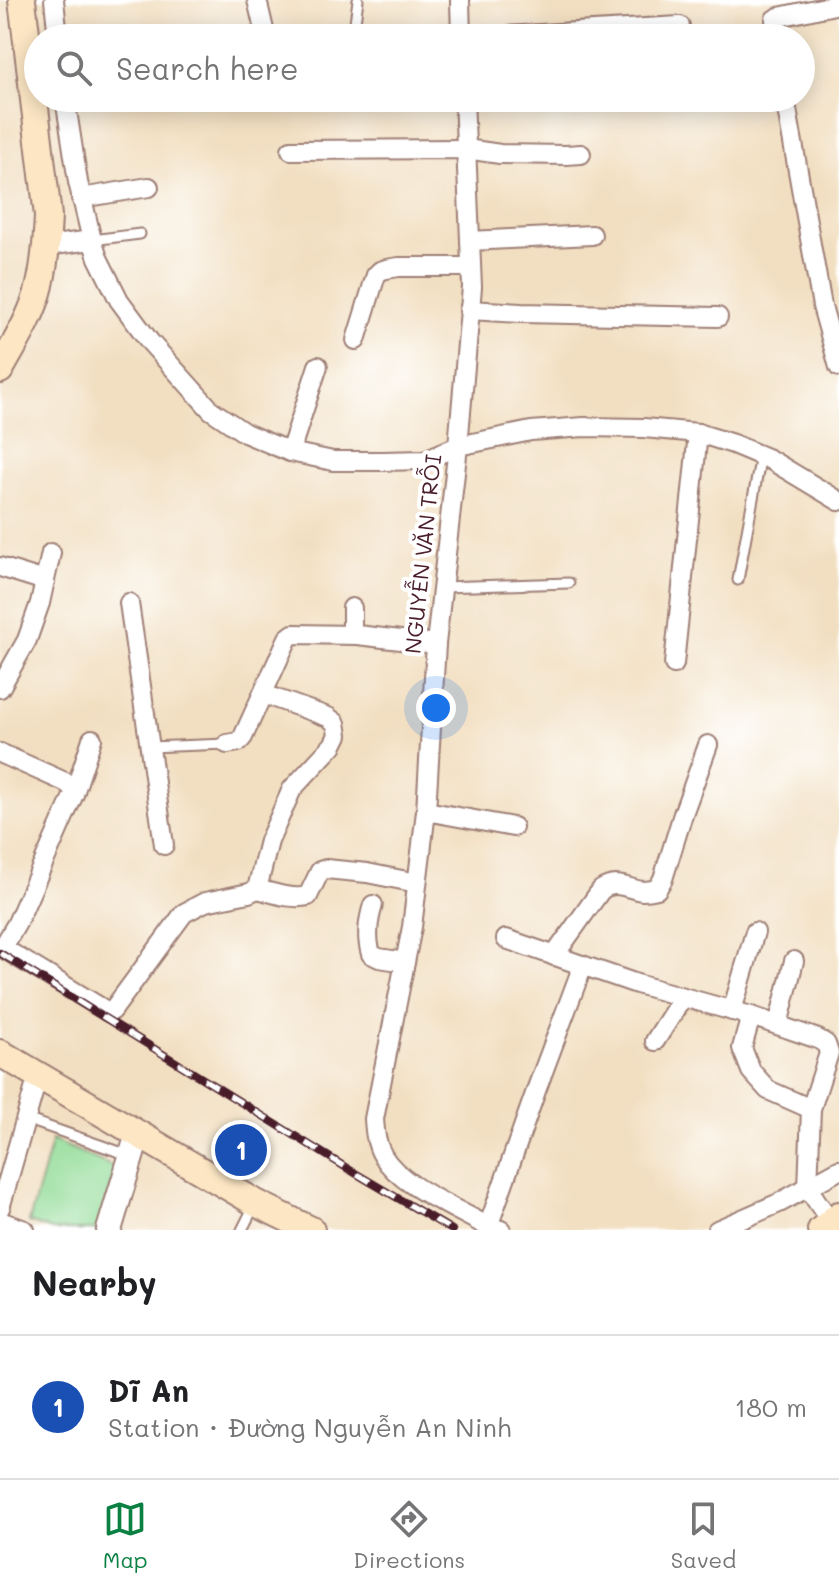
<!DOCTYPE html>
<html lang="en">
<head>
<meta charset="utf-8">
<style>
	:root { --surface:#fff; --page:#f2f2f2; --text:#202124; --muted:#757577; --line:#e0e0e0; --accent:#0b8043 }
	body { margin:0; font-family:Mali,sans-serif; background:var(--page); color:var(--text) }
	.you { position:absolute; left:436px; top:708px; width:28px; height:28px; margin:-20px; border:6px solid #fff; border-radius:50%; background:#1a73e8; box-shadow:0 0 0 12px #1a73e833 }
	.badge { display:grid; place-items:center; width:52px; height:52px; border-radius:50%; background:var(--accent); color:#fff; font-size:26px; font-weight:700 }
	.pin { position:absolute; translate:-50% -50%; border:4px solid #fff; box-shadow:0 2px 8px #0006 }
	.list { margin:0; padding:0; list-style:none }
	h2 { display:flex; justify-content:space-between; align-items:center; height:104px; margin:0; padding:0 32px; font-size:34px }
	h2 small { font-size:26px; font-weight:400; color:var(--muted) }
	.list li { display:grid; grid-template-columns:52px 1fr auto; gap:24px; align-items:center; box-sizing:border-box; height:144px; padding:0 32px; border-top:2px solid var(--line) }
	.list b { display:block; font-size:30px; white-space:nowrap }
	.list p { margin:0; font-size:26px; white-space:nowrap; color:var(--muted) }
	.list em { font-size:26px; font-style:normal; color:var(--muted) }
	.icon { flex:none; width:44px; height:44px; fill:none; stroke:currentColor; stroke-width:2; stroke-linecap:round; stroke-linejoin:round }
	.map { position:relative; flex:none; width:839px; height:1230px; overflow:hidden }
	.search { position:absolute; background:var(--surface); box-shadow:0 4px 20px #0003; left:24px; right:24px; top:24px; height:88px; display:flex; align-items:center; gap:20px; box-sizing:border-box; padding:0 28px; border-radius:44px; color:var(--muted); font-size:30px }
	.sheet { height:248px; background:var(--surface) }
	nav { display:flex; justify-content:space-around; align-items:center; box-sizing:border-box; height:112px; border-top:2px solid var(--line); background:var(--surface); font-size:22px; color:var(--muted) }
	nav a { display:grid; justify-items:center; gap:4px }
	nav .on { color:var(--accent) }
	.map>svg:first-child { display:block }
	.green { fill:#92dc97; stroke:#6e7e61; stroke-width:2 }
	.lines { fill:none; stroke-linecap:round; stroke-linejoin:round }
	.service-casing { stroke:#9e7f76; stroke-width:13 }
	.minor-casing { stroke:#9e7f76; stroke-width:22 }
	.tertiary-casing { stroke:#9e7f76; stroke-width:28 }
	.secondary-casing { stroke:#9e7f76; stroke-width:30 }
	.service { stroke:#fff; stroke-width:9 }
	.minor { stroke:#fff; stroke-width:18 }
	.tertiary { stroke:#fff; stroke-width:24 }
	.secondary { stroke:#fce6c4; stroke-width:26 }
	.rail-casing { stroke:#4a1f2b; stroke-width:8 }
	.rail { stroke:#fff; stroke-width:5; stroke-dasharray:15; stroke-linecap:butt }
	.labels { text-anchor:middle; stroke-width:8; stroke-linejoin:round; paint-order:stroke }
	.street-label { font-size:22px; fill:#4a1f2b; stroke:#fff }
</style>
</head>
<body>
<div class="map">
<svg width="839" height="1230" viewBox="0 0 839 1230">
	<rect width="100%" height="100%" fill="#fff"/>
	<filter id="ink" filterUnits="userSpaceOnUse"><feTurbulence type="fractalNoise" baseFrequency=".0125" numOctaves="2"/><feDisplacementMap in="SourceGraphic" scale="16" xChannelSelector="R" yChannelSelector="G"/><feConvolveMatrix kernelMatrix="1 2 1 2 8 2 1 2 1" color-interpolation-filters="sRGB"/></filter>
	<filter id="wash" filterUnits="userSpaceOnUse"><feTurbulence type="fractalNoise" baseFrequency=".006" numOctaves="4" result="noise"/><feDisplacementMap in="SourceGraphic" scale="32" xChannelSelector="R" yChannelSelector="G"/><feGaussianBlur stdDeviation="1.8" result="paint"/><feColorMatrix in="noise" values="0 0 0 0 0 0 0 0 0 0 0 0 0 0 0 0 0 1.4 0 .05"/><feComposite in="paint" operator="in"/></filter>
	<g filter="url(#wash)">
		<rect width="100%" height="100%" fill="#f2dfc1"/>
		<polygon class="green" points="52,1140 116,1168 97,1230 52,1230 29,1222"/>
	</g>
	<g filter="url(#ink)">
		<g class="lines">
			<g class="service-casing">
				<g id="service">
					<polyline points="351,38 353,37 358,0"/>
					<polyline points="66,106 140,98"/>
					<polyline points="92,240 140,234"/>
					<polyline points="738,580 761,455"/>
					<polyline points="442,587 569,583"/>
					<polyline points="149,747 227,744"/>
					<polyline points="26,1119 128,1155"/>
					<polyline points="242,1230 254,1206"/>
				</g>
			</g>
			<g class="minor-casing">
				<g id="minor">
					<polyline points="54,0 58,38"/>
					<polyline points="257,0 266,38"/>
					<polyline points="460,0 461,38"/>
					<polyline points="353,37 430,35 455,38"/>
					<polyline points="471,38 680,26"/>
					<polyline points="776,38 775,19 779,17 839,4"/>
					<polyline points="65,98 78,182 92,240 98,258 119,300 150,342 211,410 245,433 290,452 333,461 383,461 425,460 458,446 531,431 584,427 644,428 698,433 733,444 769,459 839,501"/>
					<path d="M464 98 472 287 458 446 436 644 426 811 412 927 374 1119C375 1133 376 1144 383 1156 401 1187 457 1208 488 1227L501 1230"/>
					<polyline points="785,98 822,306 839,367"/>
					<polyline points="291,150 466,149 500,154 566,155 581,154"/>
					<polyline points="81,198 149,187"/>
					<polyline points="470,241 592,235"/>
					<polyline points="46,246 92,240"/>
					<polyline points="469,310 521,313 718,317"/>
					<polyline points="356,340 376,275 380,271 386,269 399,267 471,267"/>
					<polyline points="290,452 318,366"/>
					<polyline points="0,567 45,581"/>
					<polyline points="129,603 164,845"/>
					<polyline points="352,608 352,628 357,635 436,644"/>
					<polyline points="674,664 698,433"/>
					<polyline points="0,688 27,640 40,603 51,553"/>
					<polyline points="227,744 239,742 243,737 288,638 293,634 357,635"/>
					<polyline points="0,753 65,782 72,787 74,794 17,923 6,942 6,950 108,1012 112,1011 184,913 205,902 249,893 257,889 269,841 292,789 333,745 338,735 336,723 328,717 263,694"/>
					<polyline points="74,794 92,739"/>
					<polyline points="426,811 513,827"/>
					<path d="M257 889C274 893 291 900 308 896L320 871 326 869 367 873 417 883"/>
					<path d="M373 905C368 921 366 938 371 954L379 958 405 962"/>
					<polyline points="506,939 637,984 751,1016 818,1039 826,1044 829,1053 811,1109 808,1188 830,1221"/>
					<path d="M554 956 601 890C617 879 626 889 643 891 647 891 653 890 657 889L663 879 683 814 708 745"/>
					<polyline points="732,1011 755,932"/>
					<polyline points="751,1016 742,1048 751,1071 768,1090 811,1109"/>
					<polyline points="778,1025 794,961"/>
					<polyline points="655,1041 683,997"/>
					<polyline points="0,1208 38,1076"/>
					<polyline points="0,1221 25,1230"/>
					<polyline points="488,1227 537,1088 583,965"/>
					<polyline points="717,1230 779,1203 839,1170"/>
				</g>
			</g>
			<g class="tertiary-casing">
				<polyline id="tertiary" points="109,1230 138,1134"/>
			</g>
			<g class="secondary-casing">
				<g id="secondary">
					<path d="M0 370C15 343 33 315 40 285 45 262 47 239 48 216L22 0"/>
					<polyline points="0,1053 256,1203 311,1230"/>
					<polyline points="821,1230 839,1215"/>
				</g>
			</g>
			<use href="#service" class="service"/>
			<use href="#minor" class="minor"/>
			<use href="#tertiary" class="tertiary"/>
			<use href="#secondary" class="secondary"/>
			<g class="rail-casing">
				<polyline id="rail" points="0,953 350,1170 452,1230"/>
			</g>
			<use href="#rail" class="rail"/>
		</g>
	</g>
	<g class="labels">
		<g class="street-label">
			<text transform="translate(423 554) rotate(-84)" y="8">NGUYỄN VĂN TRỖI</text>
		</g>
	</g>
</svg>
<div class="you"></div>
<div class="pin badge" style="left:241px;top:1150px;background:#1a4fb4">1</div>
<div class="search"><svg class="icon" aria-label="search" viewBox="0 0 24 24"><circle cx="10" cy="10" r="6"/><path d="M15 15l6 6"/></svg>Search here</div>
</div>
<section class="sheet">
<h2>Nearby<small></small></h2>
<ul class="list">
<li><span class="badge" style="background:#1a4fb4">1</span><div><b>Dĩ An</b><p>Station · Đường Nguyễn An Ninh</p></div><em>180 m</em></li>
</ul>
</section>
<nav>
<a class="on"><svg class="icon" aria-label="map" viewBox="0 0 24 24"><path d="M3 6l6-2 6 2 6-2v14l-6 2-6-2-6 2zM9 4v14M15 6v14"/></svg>Map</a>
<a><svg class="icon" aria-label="directions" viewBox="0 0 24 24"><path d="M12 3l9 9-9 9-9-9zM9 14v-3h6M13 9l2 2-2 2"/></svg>Directions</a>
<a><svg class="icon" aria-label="saved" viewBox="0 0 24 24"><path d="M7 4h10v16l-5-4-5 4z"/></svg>Saved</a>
</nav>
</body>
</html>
